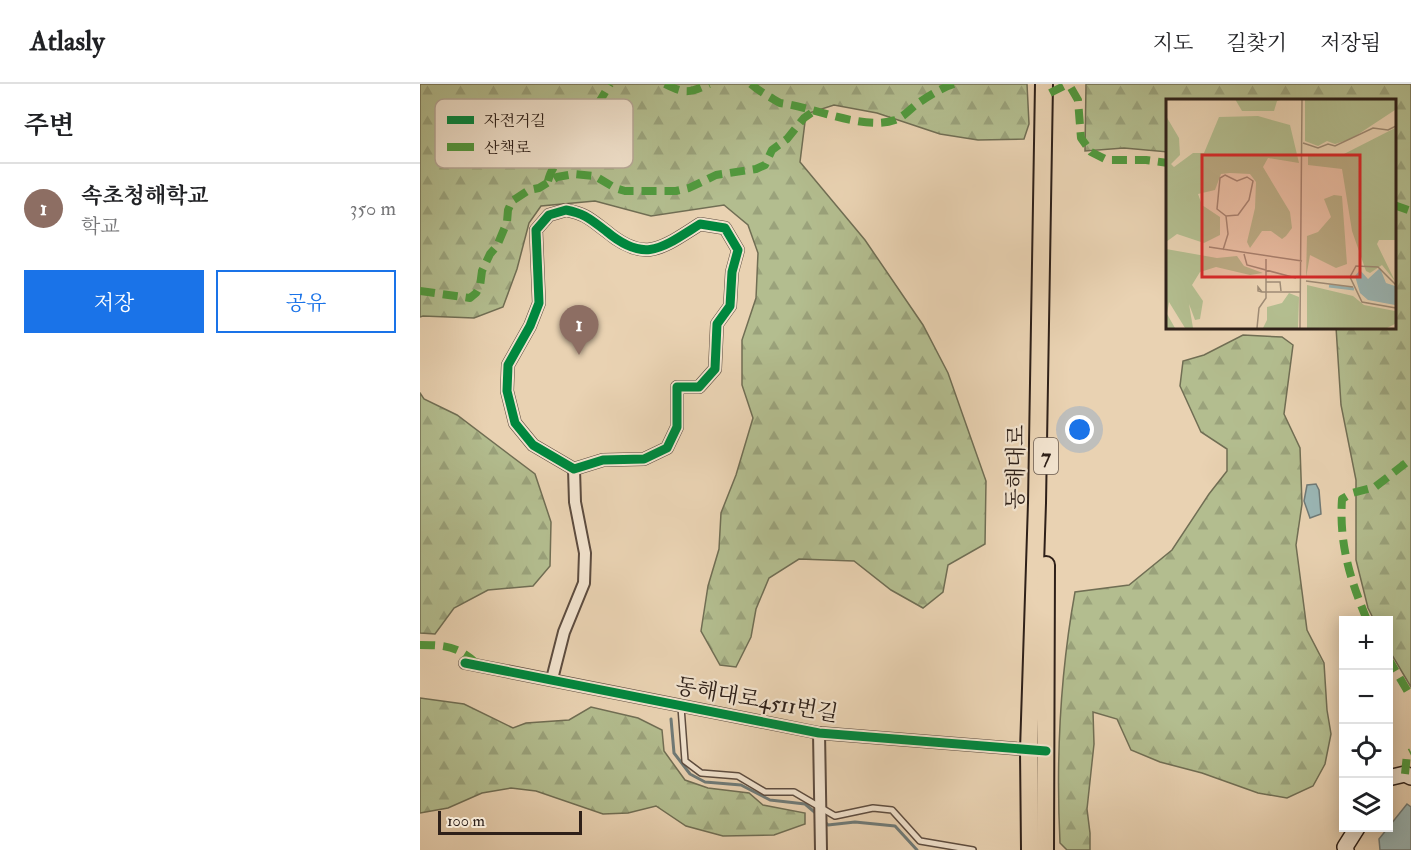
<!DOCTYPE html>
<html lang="ko">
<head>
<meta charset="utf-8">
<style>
	:root { --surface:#fff; --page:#f2f2f2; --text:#202124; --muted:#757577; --line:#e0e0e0; --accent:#1a73e8 }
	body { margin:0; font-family:"IM FELL Double Pica","Noto Serif KR",serif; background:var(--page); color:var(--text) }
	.controls { position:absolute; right:18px; bottom:18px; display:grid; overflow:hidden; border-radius:0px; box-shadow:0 3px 15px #0003 }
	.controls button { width:54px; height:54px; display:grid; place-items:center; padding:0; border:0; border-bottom:2px solid var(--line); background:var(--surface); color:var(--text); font:30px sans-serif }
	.scale { position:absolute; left:18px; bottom:15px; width:144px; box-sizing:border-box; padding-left:6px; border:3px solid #2e2019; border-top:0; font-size:16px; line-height:21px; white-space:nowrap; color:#2e2019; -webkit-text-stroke:4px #f1e2cd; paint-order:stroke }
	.you { position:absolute; left:660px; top:346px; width:21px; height:21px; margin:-15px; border:4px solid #fff; border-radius:50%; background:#1a73e8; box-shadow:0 0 0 9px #1a73e833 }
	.badge { display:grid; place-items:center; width:39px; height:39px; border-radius:50%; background:var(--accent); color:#fff; font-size:20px; font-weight:700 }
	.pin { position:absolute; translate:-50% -50px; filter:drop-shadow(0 2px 3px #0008) }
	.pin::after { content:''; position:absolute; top:32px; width:21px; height:18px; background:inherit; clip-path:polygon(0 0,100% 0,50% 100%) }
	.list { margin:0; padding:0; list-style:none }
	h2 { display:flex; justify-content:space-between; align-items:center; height:78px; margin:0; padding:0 24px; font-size:26px }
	h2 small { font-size:20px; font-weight:400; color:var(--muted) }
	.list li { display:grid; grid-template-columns:39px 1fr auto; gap:18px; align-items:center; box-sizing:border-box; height:90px; padding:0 24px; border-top:2px solid var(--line) }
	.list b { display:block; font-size:22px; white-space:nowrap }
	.list p { margin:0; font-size:20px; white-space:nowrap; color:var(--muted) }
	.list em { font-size:20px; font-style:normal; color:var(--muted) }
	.actions { display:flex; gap:12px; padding:18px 24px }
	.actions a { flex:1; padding:14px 0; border:2px solid var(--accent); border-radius:0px; text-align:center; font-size:21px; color:var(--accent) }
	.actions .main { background:var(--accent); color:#fff }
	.icon { flex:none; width:33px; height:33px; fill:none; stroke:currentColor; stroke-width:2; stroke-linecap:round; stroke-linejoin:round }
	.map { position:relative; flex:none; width:991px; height:766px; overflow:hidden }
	header { display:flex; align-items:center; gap:36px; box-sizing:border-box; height:84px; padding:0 30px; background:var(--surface); border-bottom:2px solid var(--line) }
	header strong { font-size:28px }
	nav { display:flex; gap:33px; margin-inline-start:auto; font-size:21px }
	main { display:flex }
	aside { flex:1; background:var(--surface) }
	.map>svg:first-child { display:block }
	.forest { fill:url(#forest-firs); stroke:#706e54; stroke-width:1.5 }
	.water { fill:#9ab6b5; stroke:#6f7a77; stroke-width:1.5 }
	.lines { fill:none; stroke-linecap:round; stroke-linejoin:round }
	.stream { stroke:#6f7a77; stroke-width:3 }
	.lane-casing { stroke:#5d4c3f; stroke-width:8 }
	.street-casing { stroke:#5d4c3f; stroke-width:14 }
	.secondary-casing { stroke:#2e2019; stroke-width:18 }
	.primary-casing { stroke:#2e2019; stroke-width:20 }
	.lane { stroke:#f1e2cd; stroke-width:5 }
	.street { stroke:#f1e2cd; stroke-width:10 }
	.secondary { stroke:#f1e2cd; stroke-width:15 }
	.primary { stroke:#e9d2b2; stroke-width:16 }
	.quiet { stroke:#509a3e; stroke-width:8; stroke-dasharray:15 8; stroke-linecap:butt }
	.cycleway-casing { stroke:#f1e2cd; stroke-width:13 }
	.cycleway { stroke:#00873e; stroke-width:9 }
	.labels { text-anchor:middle; stroke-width:4.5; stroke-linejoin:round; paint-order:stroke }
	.shield { fill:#f1e2cd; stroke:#685a4f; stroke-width:1.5 }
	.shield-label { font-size:21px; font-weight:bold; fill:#2e2019 }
	.street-label { font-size:22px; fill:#2e2019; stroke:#f1e2cd }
	.inset-river { fill:none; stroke:#9ab6b5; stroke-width:3 }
	.inset-road { fill:none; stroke:#9e8b75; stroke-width:1.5 }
	.view { fill:#d62828; fill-opacity:0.15; stroke:#d62828; stroke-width:3 }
	.inset-edge { fill:none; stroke:#2e2019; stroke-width:3 }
	.key { fill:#f1e2cd; stroke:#b6a897; stroke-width:1.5 }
	.key-label { font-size:16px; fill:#2e2019 }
</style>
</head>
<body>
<header>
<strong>Atlasly</strong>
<nav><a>지도</a><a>길찾기</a><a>저장됨</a></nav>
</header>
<main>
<aside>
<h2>주변<small></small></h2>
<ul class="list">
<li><span class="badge" style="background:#8d6e63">1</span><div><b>속초청해학교</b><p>학교</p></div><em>350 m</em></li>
</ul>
<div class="actions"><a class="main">저장</a><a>공유</a></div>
</aside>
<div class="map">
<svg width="991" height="766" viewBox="0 0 991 766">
	<defs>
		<pattern id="forest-firs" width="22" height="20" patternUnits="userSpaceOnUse" patternTransform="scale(1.5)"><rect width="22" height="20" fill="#b3bd8f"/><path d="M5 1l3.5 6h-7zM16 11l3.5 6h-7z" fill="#9aa27b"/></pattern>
	</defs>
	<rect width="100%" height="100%" fill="#e9d2b2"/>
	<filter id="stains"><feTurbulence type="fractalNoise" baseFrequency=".00333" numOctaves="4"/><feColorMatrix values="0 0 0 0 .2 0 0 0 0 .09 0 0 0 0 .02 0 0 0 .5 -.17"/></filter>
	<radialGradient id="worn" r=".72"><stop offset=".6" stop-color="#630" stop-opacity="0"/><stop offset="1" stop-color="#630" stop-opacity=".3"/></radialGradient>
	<g class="forest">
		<polygon points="0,0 607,0 609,40 604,55 558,56 520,50 457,29 414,21 386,30 380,78 445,156 503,241 528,289 566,397 565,460 528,481 523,508 503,524 471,506 434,477 379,475 349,494 336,525 331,553 316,583 300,581 281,547 288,502 299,465 301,429 316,391 333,334 322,301 322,256 336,214 338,169 328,141 304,121 231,132 175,117 121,122 109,139 97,185 83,223 54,234 3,232 0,233"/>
		<polygon points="666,0 991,0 991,603 969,566 968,536 954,536 948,524 936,476 936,396 921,321 916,243 974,243 974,16 748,16 748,68 704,64 665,67"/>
		<path d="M823 251 862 253 873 261 864 330 880 364 882 420 876 461 887 546 904 579 907 626 911 650 905 680 893 702 867 714 838 709 782 689 740 678 711 666 697 635 673 628 674 660 667 725 670 749V766H647L640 759C636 676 640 591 655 508L709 501 752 466 789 410 807 387V365L781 348 760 302 763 277 784 271Z"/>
		<polygon points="0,309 4,315 37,331 115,390 131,438 130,482 113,502 68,506 34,524 15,550 0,549"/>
		<polygon points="0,614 44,620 93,644 106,639 149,636 171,623 218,634 242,646 244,667 265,696 288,704 329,709 343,721 385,729 385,740 354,751 303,752 266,742 236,722 208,729 183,730 116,707 91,704 62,709 28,724 0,729"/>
	</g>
	<g class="water">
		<polygon points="896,400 899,406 901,430 890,434 884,417 887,401"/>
		<polygon points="987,720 991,723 991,766 960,766 959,755"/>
	</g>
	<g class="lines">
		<g class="stream">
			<polyline points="251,635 254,669 270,690 285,698 321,701 350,716 385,720 398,731"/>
			<polyline points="403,736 408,741 435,738 475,742 497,766"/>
		</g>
		<g class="lane-casing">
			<polyline id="lane" points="261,623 265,677 281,689 318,692 345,708 374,708 415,732 453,724 472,726 500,757 553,766"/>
		</g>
		<g class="street-casing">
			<g id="street">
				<path d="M146 126C166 130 170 135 186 147 225 180 242 164 280 140L305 144 318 166 312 188 310 222 297 240 295 285 279 303H257V343L247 364 224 375 183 376 154 385 113 361 95 339 87 307 88 281 110 242 119 219 116 146 129 131Z"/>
				<polyline points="45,579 399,649 613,666"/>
				<polyline points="132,595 144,548 164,499 165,469 155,418 154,385"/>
				<polyline points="399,649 401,766"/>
			</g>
		</g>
		<g class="secondary-casing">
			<g id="secondary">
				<polyline points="968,694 985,690 991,693"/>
				<polyline points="926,766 925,763 937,744"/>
			</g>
		</g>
		<g class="primary-casing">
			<g id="primary">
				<polyline points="610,766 609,666 617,419 624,0"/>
				<polyline points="625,766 626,481"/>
			</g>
		</g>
		<use href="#lane" class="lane"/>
		<use href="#street" class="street"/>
		<use href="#secondary" class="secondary"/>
		<use href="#primary" class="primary"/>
		<g class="quiet">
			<path d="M245 0C265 10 270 9 289 0"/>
			<path d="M331 0C340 8 350 13 360 19 393 23 444 47 475 36 485 32 489 26 497 20 507 13 523 3 534 0"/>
			<polyline points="630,9 644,2 651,4 658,16 661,54 671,68 687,76 726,76 748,79"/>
			<path d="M128 97C131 85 136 78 147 72L190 0"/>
			<polyline points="974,121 991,127"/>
			<polyline points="0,207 50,214 56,209 60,202 62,187 70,170 77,162 87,138 88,126 92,117 109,106 119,104 137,93 154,90 175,92 195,104 205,107 256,107 269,104 296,91 336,85 345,81 352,66 367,55 384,34 394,27"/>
			<path d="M947 536C930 495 919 460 922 415L932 409 955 403 991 375"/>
			<path d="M0 561C24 561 38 562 56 579"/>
			<polyline points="968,574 991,613"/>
			<polyline points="985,690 987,670 991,668"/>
		</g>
		<g class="cycleway-casing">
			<g id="cycleway">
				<path d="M146 126C166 130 170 135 186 147 225 180 242 164 280 140L305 144 318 166 312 188 310 222 297 240 295 285 279 303H257V343L247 364 224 375 183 376 154 385 113 361 95 339 87 307 88 281 110 242 119 219 116 146 129 131Z"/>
				<polyline points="45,579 399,649 626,667"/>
			</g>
		</g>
		<use href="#cycleway" class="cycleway"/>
	</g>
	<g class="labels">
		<rect class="shield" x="614" y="354" width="24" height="36" rx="4.5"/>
		<g class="shield-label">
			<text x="626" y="379">7</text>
		</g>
		<g class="street-label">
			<text transform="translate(595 383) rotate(-89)" y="8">동해대로</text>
			<text transform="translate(337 615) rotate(10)" y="8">동해대로4511번길</text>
		</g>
	</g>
	<g transform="translate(746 15)">
		<rect width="230" height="230" fill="#e9d2b2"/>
		<path d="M69 0H118L111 2 108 12H76ZM139 0H229V11L185 40 169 45 161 42 152 47 139 42ZM0 17 13 39 14 56 5 65 8 68 27 54H38L53 18 92 17 124 26 133 64 102 59 97 68 124 113 126 129 120 137 116 140 105 132H96L84 149 81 143 89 109 90 83 84 75 64 74 55 75 49 91 32 95 36 106 54 118V136L38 144 11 135 0 143ZM229 29V141H213L211 145 229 182 216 166 204 174 200 172 186 132 176 70 142 66V55H178ZM168 96 176 97 181 165 170 169 144 156 140 179 141 137 152 133 165 118 158 100ZM0 150 51 159 71 157 78 167 97 174 84 176 50 168 34 173 26 186 37 202 34 220 29 221 23 205 27 229H19L3 203 1 215 9 229H0ZM141 186 187 197 198 206 229 212V225L221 229H141ZM123 194 133 198 132 229H97L101 221V208L116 204Z" fill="#b3bd8f"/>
		<path d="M214 169 220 184 229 187V206L202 201 194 194 189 177 194 171 202 180Z" fill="#9ab6b5"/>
		<path class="inset-river" d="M163 187 188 190"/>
		<path class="inset-road" d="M137 44 152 49 162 45 169 47 207 29 222 31 230 27M59 76 71 82 81 78 87 82 83 101 72 116 60 117 51 110 54 79ZM43 148 136 162M57 151 62 135 60 117M78 155 81 166 130 179M140 182 187 188M100 183H114L115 192M230 186 212 168 190 167 184 178 196 203 230 209M96 193 92 188V192L96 193H134M91 229 93 209 100 199V160M134 229 136 0"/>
		<path class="view" d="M36 56H194V178H36Z"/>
		<rect width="230" height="230" class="inset-edge"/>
	</g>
	<rect x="15" y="15" width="198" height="69" rx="9" class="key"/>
	<rect x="27" y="32" width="27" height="8" fill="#00873e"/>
	<rect x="27" y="59" width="27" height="8" fill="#509a3e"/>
	<g class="key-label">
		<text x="64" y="42">자전거길</text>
		<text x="64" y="69">산책로</text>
	</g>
	<rect width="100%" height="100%" filter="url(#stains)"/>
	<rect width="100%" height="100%" fill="url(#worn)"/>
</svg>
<div class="controls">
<button>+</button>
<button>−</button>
<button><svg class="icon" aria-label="locate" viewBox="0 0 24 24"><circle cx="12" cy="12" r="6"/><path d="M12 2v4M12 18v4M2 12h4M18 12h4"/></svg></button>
<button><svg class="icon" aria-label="layers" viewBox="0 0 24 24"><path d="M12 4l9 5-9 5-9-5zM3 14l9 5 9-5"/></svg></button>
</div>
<div class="scale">100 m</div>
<div class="you"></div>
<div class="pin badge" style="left:159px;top:271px;background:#8d6e63">1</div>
</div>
</main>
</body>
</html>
